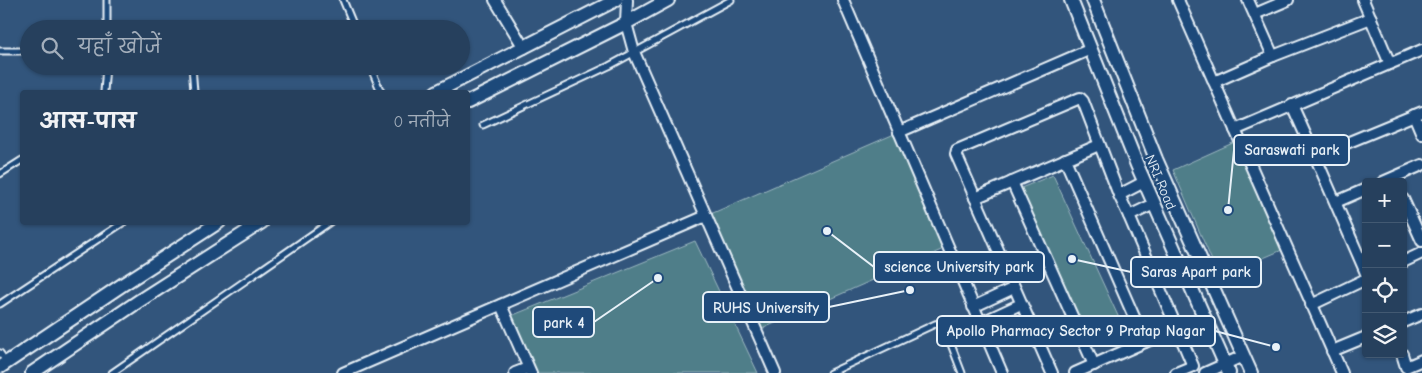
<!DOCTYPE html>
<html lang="hi">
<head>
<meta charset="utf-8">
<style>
	:root { --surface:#26405d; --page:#324b66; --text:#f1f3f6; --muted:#a4afbc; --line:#425972 }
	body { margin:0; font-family:"Comic Neue","Playpen Sans Deva",sans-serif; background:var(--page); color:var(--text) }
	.controls { position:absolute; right:15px; bottom:15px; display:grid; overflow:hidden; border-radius:5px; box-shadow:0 1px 4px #0004 }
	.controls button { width:45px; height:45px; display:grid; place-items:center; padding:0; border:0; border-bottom:1px solid var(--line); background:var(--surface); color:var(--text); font:25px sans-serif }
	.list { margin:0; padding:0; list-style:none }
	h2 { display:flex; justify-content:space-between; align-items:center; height:65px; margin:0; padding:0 20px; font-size:21px }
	h2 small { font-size:16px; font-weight:400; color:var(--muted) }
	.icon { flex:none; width:28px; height:28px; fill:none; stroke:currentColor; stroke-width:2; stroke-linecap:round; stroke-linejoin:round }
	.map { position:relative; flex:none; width:1422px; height:373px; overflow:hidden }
	.search { position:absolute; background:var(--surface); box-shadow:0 1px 4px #0004; left:20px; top:20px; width:450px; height:55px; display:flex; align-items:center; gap:12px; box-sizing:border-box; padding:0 18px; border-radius:28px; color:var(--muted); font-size:19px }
	.panel { position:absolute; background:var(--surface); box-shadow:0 1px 4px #0004; left:20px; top:90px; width:450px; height:135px; border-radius:5px }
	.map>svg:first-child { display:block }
	.green { fill:#4f7e89; stroke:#9cb8c0 }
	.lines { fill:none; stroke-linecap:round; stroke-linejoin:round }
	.service-casing { stroke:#e8f1f8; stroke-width:9 }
	.minor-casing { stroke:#e8f1f8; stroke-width:14 }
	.tertiary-casing { stroke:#e8f1f8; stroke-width:16 }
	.service { stroke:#1f4a7a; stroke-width:5 }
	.minor { stroke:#1f4a7a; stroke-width:10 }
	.tertiary { stroke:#1f4a7a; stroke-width:12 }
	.labels { text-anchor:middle; stroke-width:4.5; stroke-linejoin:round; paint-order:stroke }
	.street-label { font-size:14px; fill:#e8f1f8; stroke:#1f4a7a }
	.leader { fill:none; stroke:#e8f1f8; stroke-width:2 }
	.callout-dot { fill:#e8f1f8; stroke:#1f4a7a; stroke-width:2 }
	.callout { fill:#1f4a7a; stroke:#e8f1f8; stroke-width:2 }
	.callout-label { font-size:15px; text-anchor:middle; font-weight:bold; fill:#e8f1f8 }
</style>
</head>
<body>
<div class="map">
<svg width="1422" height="373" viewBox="0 0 1422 373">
	<rect width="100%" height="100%" fill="#32557c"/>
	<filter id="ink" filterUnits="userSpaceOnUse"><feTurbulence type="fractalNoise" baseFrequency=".02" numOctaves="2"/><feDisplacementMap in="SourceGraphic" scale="10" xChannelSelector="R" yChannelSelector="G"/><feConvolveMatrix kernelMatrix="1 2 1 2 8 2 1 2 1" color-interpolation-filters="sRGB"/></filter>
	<g filter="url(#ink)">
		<g class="green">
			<polygon points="899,132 948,247 757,331 706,216"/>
			<polygon points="1235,142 1282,250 1219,277 1173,170"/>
			<polygon points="1053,175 1124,329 1090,343 1021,188"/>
			<polygon points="695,241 758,373 536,373 511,316"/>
		</g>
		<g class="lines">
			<g class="service-casing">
				<g id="service">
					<polyline points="343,0 355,29"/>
					<polyline points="107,29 107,0"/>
					<polyline points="0,51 29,51"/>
					<polyline points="192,66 194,92"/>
					<polyline points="370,66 381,92"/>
					<polyline points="104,92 106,66"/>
					<polyline points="483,125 609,66 731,0"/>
					<polyline points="0,174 22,160"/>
					<polyline points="0,304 124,222"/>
					<polyline points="0,353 7,363"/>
					<polyline points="112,373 330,222"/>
					<polyline points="830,373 935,324 940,323 944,326 962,373"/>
				</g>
			</g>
			<g class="minor-casing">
				<g id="minor">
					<polyline points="495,0 524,48"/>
					<polyline points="627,0 626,23 634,52 775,373"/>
					<polyline points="843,0 1002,373"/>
					<polyline points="1178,0 1342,373"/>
					<polyline points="1363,0 1390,64"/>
					<polyline points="1255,14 1288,0"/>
					<polyline points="1273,56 1371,18"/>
					<polyline points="1214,82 1273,56 1248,0"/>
					<polyline points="1292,105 1315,156 1422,112"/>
					<polyline points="1414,115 1422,134"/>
					<polyline points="1235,130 1422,50"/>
					<polyline points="899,132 1091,49"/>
					<polyline points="1315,156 1366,273"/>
					<polyline points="1065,159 1145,342"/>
					<polyline points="1012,182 1094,365"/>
					<polyline points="1383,182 1422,165"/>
					<polyline points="1119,195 1129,216"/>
					<polyline points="975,198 1099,145"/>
					<polyline points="1403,199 1422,241"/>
					<polyline points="1336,202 1366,189"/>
					<polyline points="1154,204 1129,216 1193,366 1176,373"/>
					<polyline points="1403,262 1422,253"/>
					<polyline points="501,305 531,373"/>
					<polyline points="1311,305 1366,279"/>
					<polyline points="973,307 1014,288"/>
					<polyline points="1403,322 1422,314"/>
					<polyline points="980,323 1021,304"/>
					<polyline points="1332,351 1366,337"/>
					<polyline points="1402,354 1406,367 1422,360"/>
					<polyline points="343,373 706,216"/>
					<polyline points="515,373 528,368"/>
					<polyline points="1052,373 956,154 957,150 1080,98 1083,101 1119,195 1144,182"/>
					<polyline points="1075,373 1145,342 1178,329"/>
					<polyline points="1205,373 1243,356"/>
				</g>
			</g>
			<g class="tertiary-casing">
				<g id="tertiary">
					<polyline points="1071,0 1137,165 1229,373"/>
					<polyline points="1093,0 1156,159 1251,373"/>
					<polyline points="436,92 616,0"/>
					<polyline points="468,102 626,23 668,0"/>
					<polyline points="0,367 125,283 219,222"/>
					<polyline points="32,373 139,301 262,222"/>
				</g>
			</g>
			<use href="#service" class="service"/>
			<use href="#minor" class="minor"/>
			<use href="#tertiary" class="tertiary"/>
		</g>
	</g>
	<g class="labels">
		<g class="street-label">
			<text transform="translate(1161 182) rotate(67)" y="5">NRI Road</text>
		</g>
	</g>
	<path class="leader" d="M1228 210L1234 150M827 231L874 267M1072 259L1131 272M910 290L829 307M658 278L594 322M1276 347L1215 331"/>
	<g class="callout-dot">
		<circle cx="1228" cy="210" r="5"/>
		<circle cx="827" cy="231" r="5"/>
		<circle cx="1072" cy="259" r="5"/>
		<circle cx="910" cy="290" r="5"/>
		<circle cx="658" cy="278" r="5"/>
		<circle cx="1276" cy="347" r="5"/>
	</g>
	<g class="callout">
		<rect x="1234" y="135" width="115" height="30" rx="5"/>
		<rect x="874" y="252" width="170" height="30" rx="5"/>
		<rect x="1131" y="257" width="130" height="30" rx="5"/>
		<rect x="703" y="292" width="126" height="30" rx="5"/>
		<rect x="533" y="307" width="61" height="30" rx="5"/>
		<rect x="937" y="316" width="278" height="30" rx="5"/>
	</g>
	<g class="callout-label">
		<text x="1292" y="155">Saraswati park</text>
		<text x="959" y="272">science University park</text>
		<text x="1196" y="277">Saras Apart park</text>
		<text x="766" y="313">RUHS University</text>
		<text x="564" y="328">park 4</text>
		<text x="1076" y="336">Apollo Pharmacy Sector 9 Pratap Nagar</text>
	</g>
</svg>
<div class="controls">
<button>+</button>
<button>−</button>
<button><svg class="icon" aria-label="locate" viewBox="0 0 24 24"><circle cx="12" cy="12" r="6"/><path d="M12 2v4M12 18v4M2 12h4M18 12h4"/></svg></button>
<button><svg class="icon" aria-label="layers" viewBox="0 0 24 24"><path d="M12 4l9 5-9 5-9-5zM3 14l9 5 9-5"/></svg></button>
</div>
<div class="search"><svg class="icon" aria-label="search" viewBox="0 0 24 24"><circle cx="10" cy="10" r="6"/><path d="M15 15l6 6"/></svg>यहाँ खोजें</div>
<section class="panel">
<h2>आस-पास<small>0 नतीजे</small></h2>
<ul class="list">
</ul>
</section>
</div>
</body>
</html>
